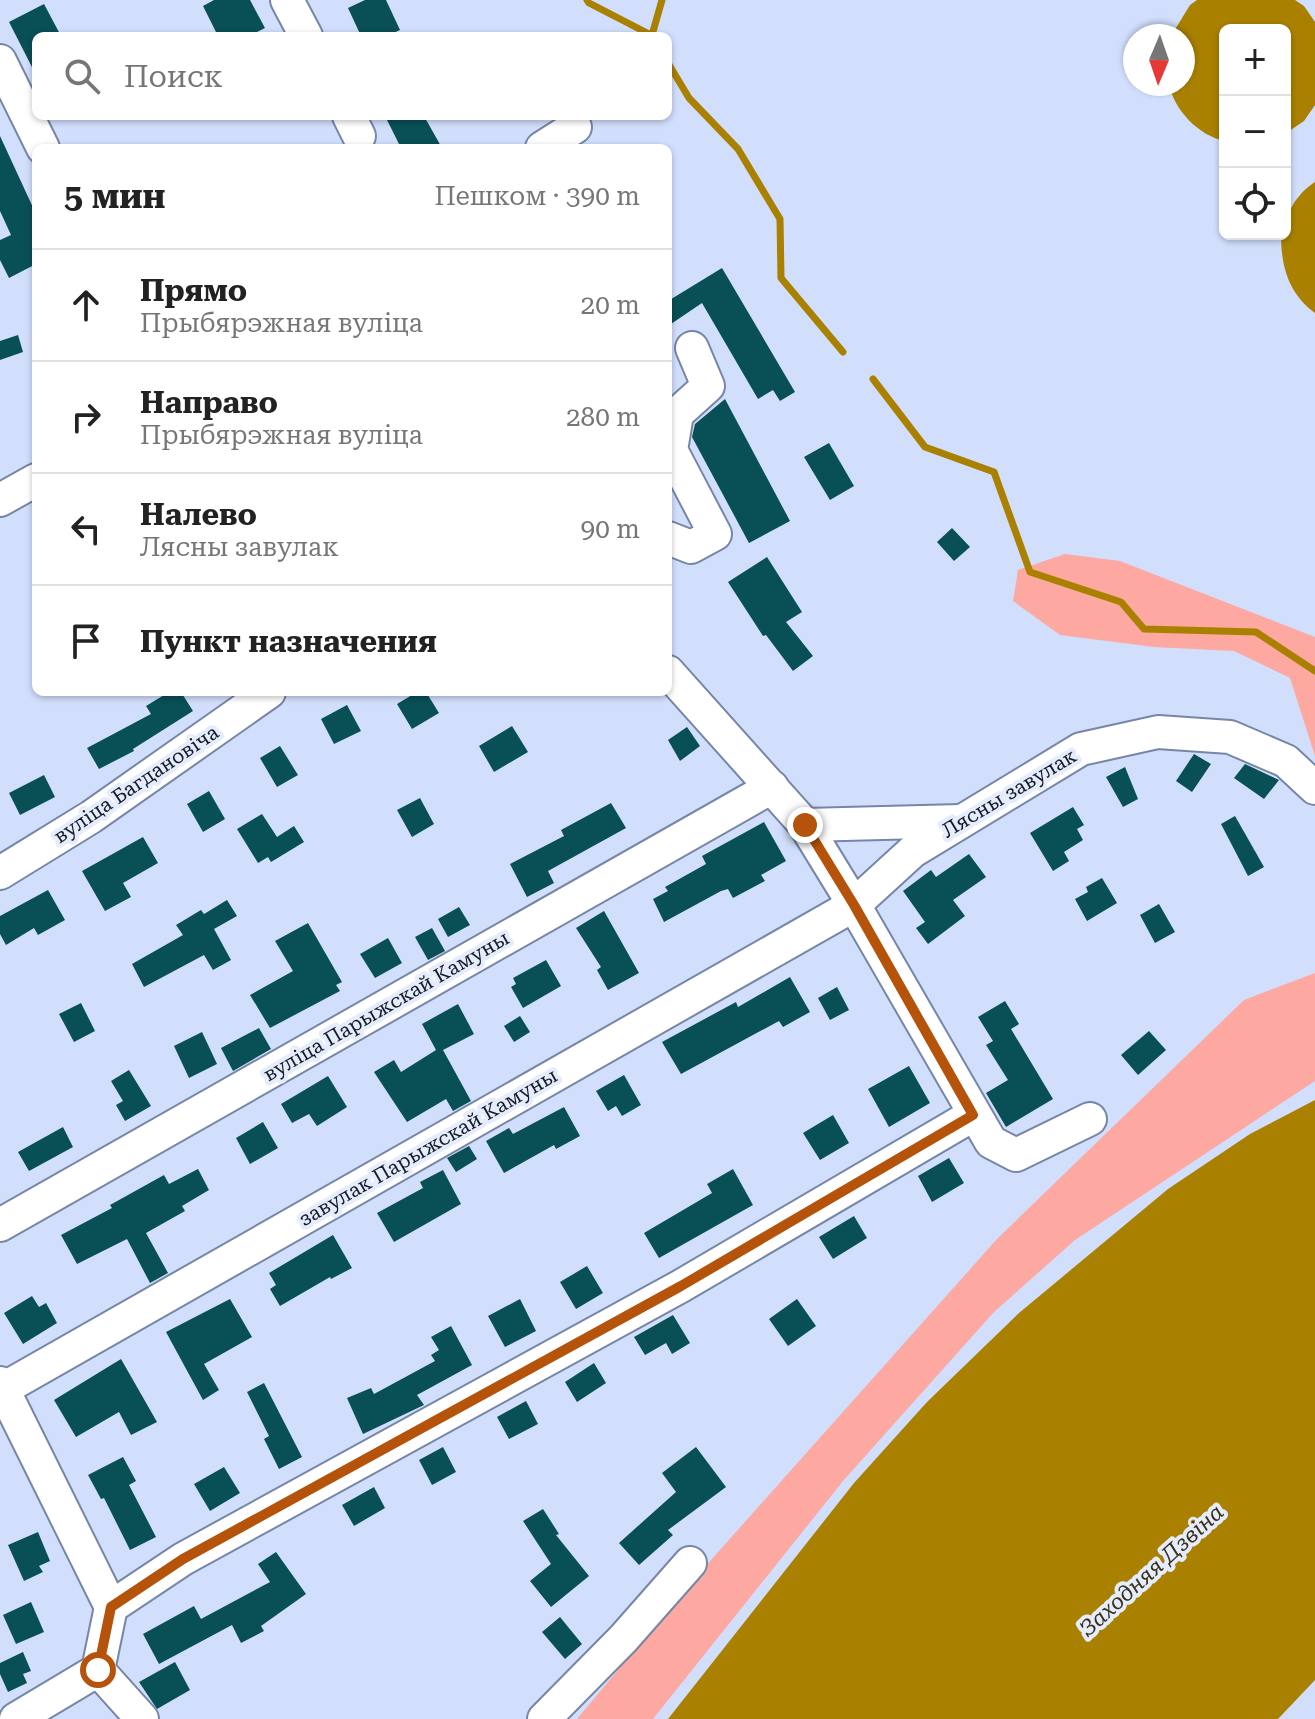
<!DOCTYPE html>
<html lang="ru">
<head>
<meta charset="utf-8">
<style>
	:root { --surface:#fff; --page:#f6f6f6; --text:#222; --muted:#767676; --line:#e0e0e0 }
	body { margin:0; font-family:"Roboto Serif",serif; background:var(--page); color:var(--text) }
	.controls { position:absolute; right:24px; top:24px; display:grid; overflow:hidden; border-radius:12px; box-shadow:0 2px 6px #0004 }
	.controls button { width:72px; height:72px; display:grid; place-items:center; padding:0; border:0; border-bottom:2px solid var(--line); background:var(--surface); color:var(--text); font:40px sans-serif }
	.compass { position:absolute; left:1123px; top:24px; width:72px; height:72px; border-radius:50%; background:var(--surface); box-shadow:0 2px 6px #0004; rotate:182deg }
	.stop { position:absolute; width:24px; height:24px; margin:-18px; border:6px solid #b45309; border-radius:50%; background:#fff }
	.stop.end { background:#b45309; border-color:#fff; box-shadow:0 2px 8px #0008 }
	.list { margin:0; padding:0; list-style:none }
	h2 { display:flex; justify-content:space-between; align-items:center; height:104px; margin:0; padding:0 32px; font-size:34px }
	h2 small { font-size:26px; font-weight:400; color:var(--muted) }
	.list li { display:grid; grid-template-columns:52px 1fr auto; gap:24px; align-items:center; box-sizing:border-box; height:112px; padding:0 32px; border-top:2px solid var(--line) }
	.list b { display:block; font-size:30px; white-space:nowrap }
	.list p { margin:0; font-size:26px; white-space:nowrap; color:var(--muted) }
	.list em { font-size:26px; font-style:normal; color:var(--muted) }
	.icon { flex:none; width:44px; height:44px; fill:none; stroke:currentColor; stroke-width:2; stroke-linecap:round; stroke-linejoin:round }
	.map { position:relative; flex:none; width:1315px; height:1719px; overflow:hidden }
	.search { position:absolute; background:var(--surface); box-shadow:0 2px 6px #0004; left:32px; top:32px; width:640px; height:88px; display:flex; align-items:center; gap:20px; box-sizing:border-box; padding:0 28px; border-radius:12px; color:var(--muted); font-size:30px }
	.panel { position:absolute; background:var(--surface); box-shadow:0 2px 6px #0004; left:32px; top:144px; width:640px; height:552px; border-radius:12px }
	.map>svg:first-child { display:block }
	.green { fill:#fda8a0 }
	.water { fill:#aa8000 }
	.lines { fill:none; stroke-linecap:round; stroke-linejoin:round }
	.stream { stroke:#aa8000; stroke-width:7 }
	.building { fill:#084f56 }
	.minor-casing { stroke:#7686a7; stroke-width:36 }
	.minor { stroke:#fff; stroke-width:32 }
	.route { stroke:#b45309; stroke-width:10 }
	.labels { text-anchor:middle; stroke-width:8; stroke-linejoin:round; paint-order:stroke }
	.street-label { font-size:20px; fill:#141a27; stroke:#e5ecfb }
	.water-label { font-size:22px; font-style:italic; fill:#3a2f19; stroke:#e5ecfb }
</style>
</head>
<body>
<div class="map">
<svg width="1315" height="1719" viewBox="0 0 1315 1719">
	<rect width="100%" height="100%" fill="#d1dffd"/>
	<g class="green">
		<polygon points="1065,554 1120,561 1315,637 1315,756 1290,678 1234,651 1154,647 1060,635 1013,601 1018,570"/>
		<polygon points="1315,973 1315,1081 1075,1240 994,1312 843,1481 653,1719 577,1719 695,1578 997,1239 1244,1000"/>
	</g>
	<g class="water">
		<path d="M1197 0H1295L1304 6 1315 22V105L1304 121 1285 134V30H1225V141C1199 136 1174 110 1169 84H1183V36H1171L1190 5Z"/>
		<path d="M1315 182V313C1288 293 1281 266 1281 234H1285C1285 212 1297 194 1315 182Z"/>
		<polygon points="1315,1100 1315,1680 1278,1719 668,1719 854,1483 927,1402 1019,1313 1168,1189 1250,1134"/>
	</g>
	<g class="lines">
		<g class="stream">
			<polyline points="587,0 589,3 653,36"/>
			<polyline points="652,35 662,0"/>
			<polyline points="668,63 689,98 738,149 780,219 781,278 843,352"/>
			<polyline points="873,379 925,447 994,472 1030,572 1121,602 1144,629 1256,632 1315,671"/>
		</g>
	</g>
	<g class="building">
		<polygon points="214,0 250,0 265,28 249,36 218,36 203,6"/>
		<polygon points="365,0 386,0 400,30 387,36 361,36 348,8"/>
		<polygon points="44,4 61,36 36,36 36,75 9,22"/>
		<polygon points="385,116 424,116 442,148 401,148"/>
		<polygon points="0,136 36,214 36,264 9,278 0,260 0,240 11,235 0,211"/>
		<polygon points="722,268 795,392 780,401 773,390 758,399 702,303 668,326 668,301"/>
		<polygon points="18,335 23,352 0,360 0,341"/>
		<polygon points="725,399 790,521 749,543 692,437 695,424"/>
		<polygon points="829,443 854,486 830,500 804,457"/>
		<polygon points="952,528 970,547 954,561 937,542"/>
		<polygon points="767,557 802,612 786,622 813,656 793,671 766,635 763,636 728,582"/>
		<polygon points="169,692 181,692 193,711 133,749 134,751 99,769 87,748 151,714 146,706"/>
		<polygon points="417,692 426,692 439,713 412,729 397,704"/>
		<polygon points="347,705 361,731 334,744 321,719"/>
		<polygon points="512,726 528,752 494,772 479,746"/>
		<polygon points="687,727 700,746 680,761 668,740"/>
		<polygon points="280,746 298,775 277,787 260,758"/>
		<polygon points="1194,754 1211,764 1192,792 1176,781"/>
		<polygon points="1245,764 1279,780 1264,799 1234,778"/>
		<polygon points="1125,767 1138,799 1123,807 1106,777"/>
		<polygon points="44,775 55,797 20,815 9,793"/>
		<polygon points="209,791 225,819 203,832 187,804"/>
		<polygon points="420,798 434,824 412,837 397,810"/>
		<polygon points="611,803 626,828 548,871 554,883 527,897 510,864 564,836 561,830"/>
		<polygon points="1073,807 1084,825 1077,829 1083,840 1064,852 1069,861 1053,871 1030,833"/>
		<polygon points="262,814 277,837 294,826 304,842 271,862 268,857 258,863 237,829"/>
		<polygon points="1235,816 1264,867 1248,876 1221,824"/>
		<polygon points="764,822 786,861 761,875 765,881 733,898 728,889 721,891 664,922 653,899 668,891 665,887 706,864 702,856"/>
		<polygon points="143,837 158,863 123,883 131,897 105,911 82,871"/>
		<polygon points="969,854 986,877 953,900 965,916 928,944 916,928 925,922 903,891 931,870 936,877"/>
		<polygon points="1102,878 1117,903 1087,921 1075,899 1088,892 1086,887"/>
		<polygon points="48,890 65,920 38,935 34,928 6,945 0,934 0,916"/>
		<polygon points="227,900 237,916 214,929 231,960 213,970 204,955 144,987 132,964 183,935 176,925 201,910 204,914"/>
		<polygon points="1159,904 1175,932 1155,943 1140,915"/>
		<polygon points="459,907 470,925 448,937 438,919"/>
		<polygon points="604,911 639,973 608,990 597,970 601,967 576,928"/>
		<polygon points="308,923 342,982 336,985 340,991 270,1028 250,995 293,971 275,941"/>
		<polygon points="432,928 445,951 428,960 415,937"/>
		<polygon points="388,938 402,963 375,978 360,954"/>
		<polygon points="546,960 561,986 523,1008 511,987 516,984 513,978"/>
		<polygon points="790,977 810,1012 783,1027 779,1021 681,1074 662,1042 736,1002 738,1007"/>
		<polygon points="837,987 849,1010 830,1020 818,998"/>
		<polygon points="1005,1001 1019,1024 1011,1029 1053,1099 1006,1127 986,1093 1008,1080 986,1045 993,1041 978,1017"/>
		<polygon points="81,1003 95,1031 74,1042 59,1014"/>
		<polygon points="458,1004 474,1034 443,1050 471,1101 453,1111 446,1099 407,1122 374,1072 394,1060 401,1072 436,1050 422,1024"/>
		<polygon points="520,1016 530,1032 514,1042 504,1026"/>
		<polygon points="259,1028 271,1049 233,1071 221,1048"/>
		<polygon points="1149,1031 1166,1050 1138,1075 1121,1055"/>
		<polygon points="202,1032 217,1064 189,1078 174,1046"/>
		<polygon points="909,1066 930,1103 889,1127 868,1089"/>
		<polygon points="129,1070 151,1106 125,1121 116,1105 123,1101 111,1081"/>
		<polygon points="624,1075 641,1105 622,1116 616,1106 608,1111 596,1091"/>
		<polygon points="328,1076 347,1107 317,1126 309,1114 292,1123 281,1104"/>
		<polygon points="564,1107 580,1136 556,1149 554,1145 504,1173 486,1141 509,1128 513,1134"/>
		<polygon points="833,1115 849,1143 820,1160 803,1133"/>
		<polygon points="263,1122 278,1148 250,1164 236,1138"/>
		<polygon points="63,1127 73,1147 29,1171 18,1152"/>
		<polygon points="469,1146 477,1159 456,1172 447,1158"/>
		<polygon points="949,1158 964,1183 932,1202 918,1176"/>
		<polygon points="198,1169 209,1190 182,1206 185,1211 146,1233 168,1273 150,1283 127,1239 77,1264 61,1235 112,1208 110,1205 164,1175 169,1184"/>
		<polygon points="733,1169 753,1205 659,1258 644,1233 712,1193 707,1184"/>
		<polygon points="443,1170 461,1204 394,1242 377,1213 423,1188 420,1182"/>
		<polygon points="854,1216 867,1238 833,1259 819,1237"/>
		<polygon points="333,1235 352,1268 331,1279 330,1277 280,1306 270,1289 276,1285 269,1273"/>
		<polygon points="587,1266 603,1293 576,1309 560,1282"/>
		<polygon points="32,1296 39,1307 46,1303 57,1323 23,1344 4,1313"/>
		<polygon points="230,1299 252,1337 204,1364 219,1390 203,1400 166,1332"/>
		<polygon points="520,1299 536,1331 505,1347 488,1316"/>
		<polygon points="797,1299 816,1326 788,1346 769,1319"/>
		<polygon points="673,1315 690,1343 672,1354 666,1343 645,1355 634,1337"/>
		<polygon points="451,1326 472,1365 417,1395 424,1405 363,1434 347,1398 371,1388 374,1394 435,1361 431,1355 439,1350 431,1337"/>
		<polygon points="121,1359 157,1422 131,1435 119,1412 76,1437 54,1400"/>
		<polygon points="594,1363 606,1383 577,1402 565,1382"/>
		<polygon points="264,1383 302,1457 279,1469 264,1439 269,1436 247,1392"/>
		<polygon points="526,1401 538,1424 509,1439 497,1417"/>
		<polygon points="443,1447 456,1472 432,1485 419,1460"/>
		<polygon points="696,1447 726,1487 668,1530 673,1535 639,1565 619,1543 676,1492 662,1473"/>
		<polygon points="123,1457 136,1481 129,1485 156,1537 130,1550 104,1498 101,1499 88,1475"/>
		<polygon points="224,1467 240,1493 210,1511 194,1484"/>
		<polygon points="374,1487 385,1508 354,1526 342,1505"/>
		<polygon points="543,1509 559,1534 556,1535 589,1576 551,1607 530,1581 551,1564 523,1521"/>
		<polygon points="38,1532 50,1561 39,1566 43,1572 24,1581 8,1545"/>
		<polygon points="276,1552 306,1594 261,1626 264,1631 241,1643 232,1625 159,1664 143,1634 194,1606 201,1619 270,1582 258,1564"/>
		<polygon points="31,1602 44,1632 16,1644 3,1615"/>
		<polygon points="560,1617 582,1644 565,1659 542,1632"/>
		<polygon points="23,1652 31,1671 23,1674 27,1683 8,1692 0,1674 0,1663"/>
		<polygon points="175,1662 190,1690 157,1709 139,1682"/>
	</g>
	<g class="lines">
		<g class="minor-casing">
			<g id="minor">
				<polyline points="287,0 306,36"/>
				<polyline points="0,61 43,148"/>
				<polyline points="349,116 359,136"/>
				<polyline points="542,148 575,127"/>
				<polyline points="0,500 36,480"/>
				<polyline points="668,538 691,547 715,534 671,450 677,414 708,386 692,348"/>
				<polyline points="668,672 805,825 854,905 991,1142 1016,1155 1090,1119"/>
				<polyline points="805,825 961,821"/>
				<polyline points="0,873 91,817 269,692"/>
				<polyline points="0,1225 772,787"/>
				<polyline points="0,1383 111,1607"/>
				<polyline points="3,1389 854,905 913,851 1081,749 1158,732 1230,737 1286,761 1315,788"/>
				<polyline points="98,1670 142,1719"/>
				<polyline points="16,1719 98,1670 111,1607 183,1559 681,1286 973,1115"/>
				<polyline points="544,1719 623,1639 690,1563"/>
			</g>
		</g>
		<use href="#minor" class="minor"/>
	</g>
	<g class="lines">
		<polyline class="route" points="98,1670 111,1607 183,1559 681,1286 973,1115 854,905 805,825"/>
	</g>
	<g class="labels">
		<g class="street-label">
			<text transform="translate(136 784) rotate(-34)" y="7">вуліца Багдановіча</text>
			<text transform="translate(1009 793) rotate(-31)" y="7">Лясны завулак</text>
			<text transform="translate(386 1006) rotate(-30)" y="7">вуліца Парыжскай Камуны</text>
			<text transform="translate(428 1147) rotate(-30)" y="7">завулак Парыжскай Камуны</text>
		</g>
		<g class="water-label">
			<text transform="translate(1151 1570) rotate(-42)" y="8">Заходняя Дзвіна</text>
		</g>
	</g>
</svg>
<div class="controls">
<button>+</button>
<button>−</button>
<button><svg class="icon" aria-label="locate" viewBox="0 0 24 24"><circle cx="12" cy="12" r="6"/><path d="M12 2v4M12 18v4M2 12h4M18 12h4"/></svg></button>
</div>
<svg class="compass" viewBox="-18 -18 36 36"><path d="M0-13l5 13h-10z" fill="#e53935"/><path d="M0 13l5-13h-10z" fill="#767676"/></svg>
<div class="stop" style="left:98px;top:1670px"></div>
<div class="stop end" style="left:805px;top:825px"></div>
<div class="search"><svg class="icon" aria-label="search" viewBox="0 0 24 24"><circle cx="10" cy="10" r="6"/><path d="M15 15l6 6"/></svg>Поиск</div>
<section class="panel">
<h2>5 мин<small>Пешком · 390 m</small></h2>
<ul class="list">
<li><svg class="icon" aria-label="ahead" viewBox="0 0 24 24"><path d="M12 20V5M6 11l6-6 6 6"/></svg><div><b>Прямо</b><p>Прыбярэжная вуліца</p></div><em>20 m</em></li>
<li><svg class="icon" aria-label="right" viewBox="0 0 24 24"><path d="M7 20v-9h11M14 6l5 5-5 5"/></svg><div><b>Направо</b><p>Прыбярэжная вуліца</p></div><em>280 m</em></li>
<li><svg class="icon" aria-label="left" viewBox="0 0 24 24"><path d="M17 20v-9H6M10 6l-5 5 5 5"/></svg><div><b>Налево</b><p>Лясны завулак</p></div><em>90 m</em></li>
<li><svg class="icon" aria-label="arrive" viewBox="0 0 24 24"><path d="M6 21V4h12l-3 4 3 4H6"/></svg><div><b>Пункт назначения</b></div></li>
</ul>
</section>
</div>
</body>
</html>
